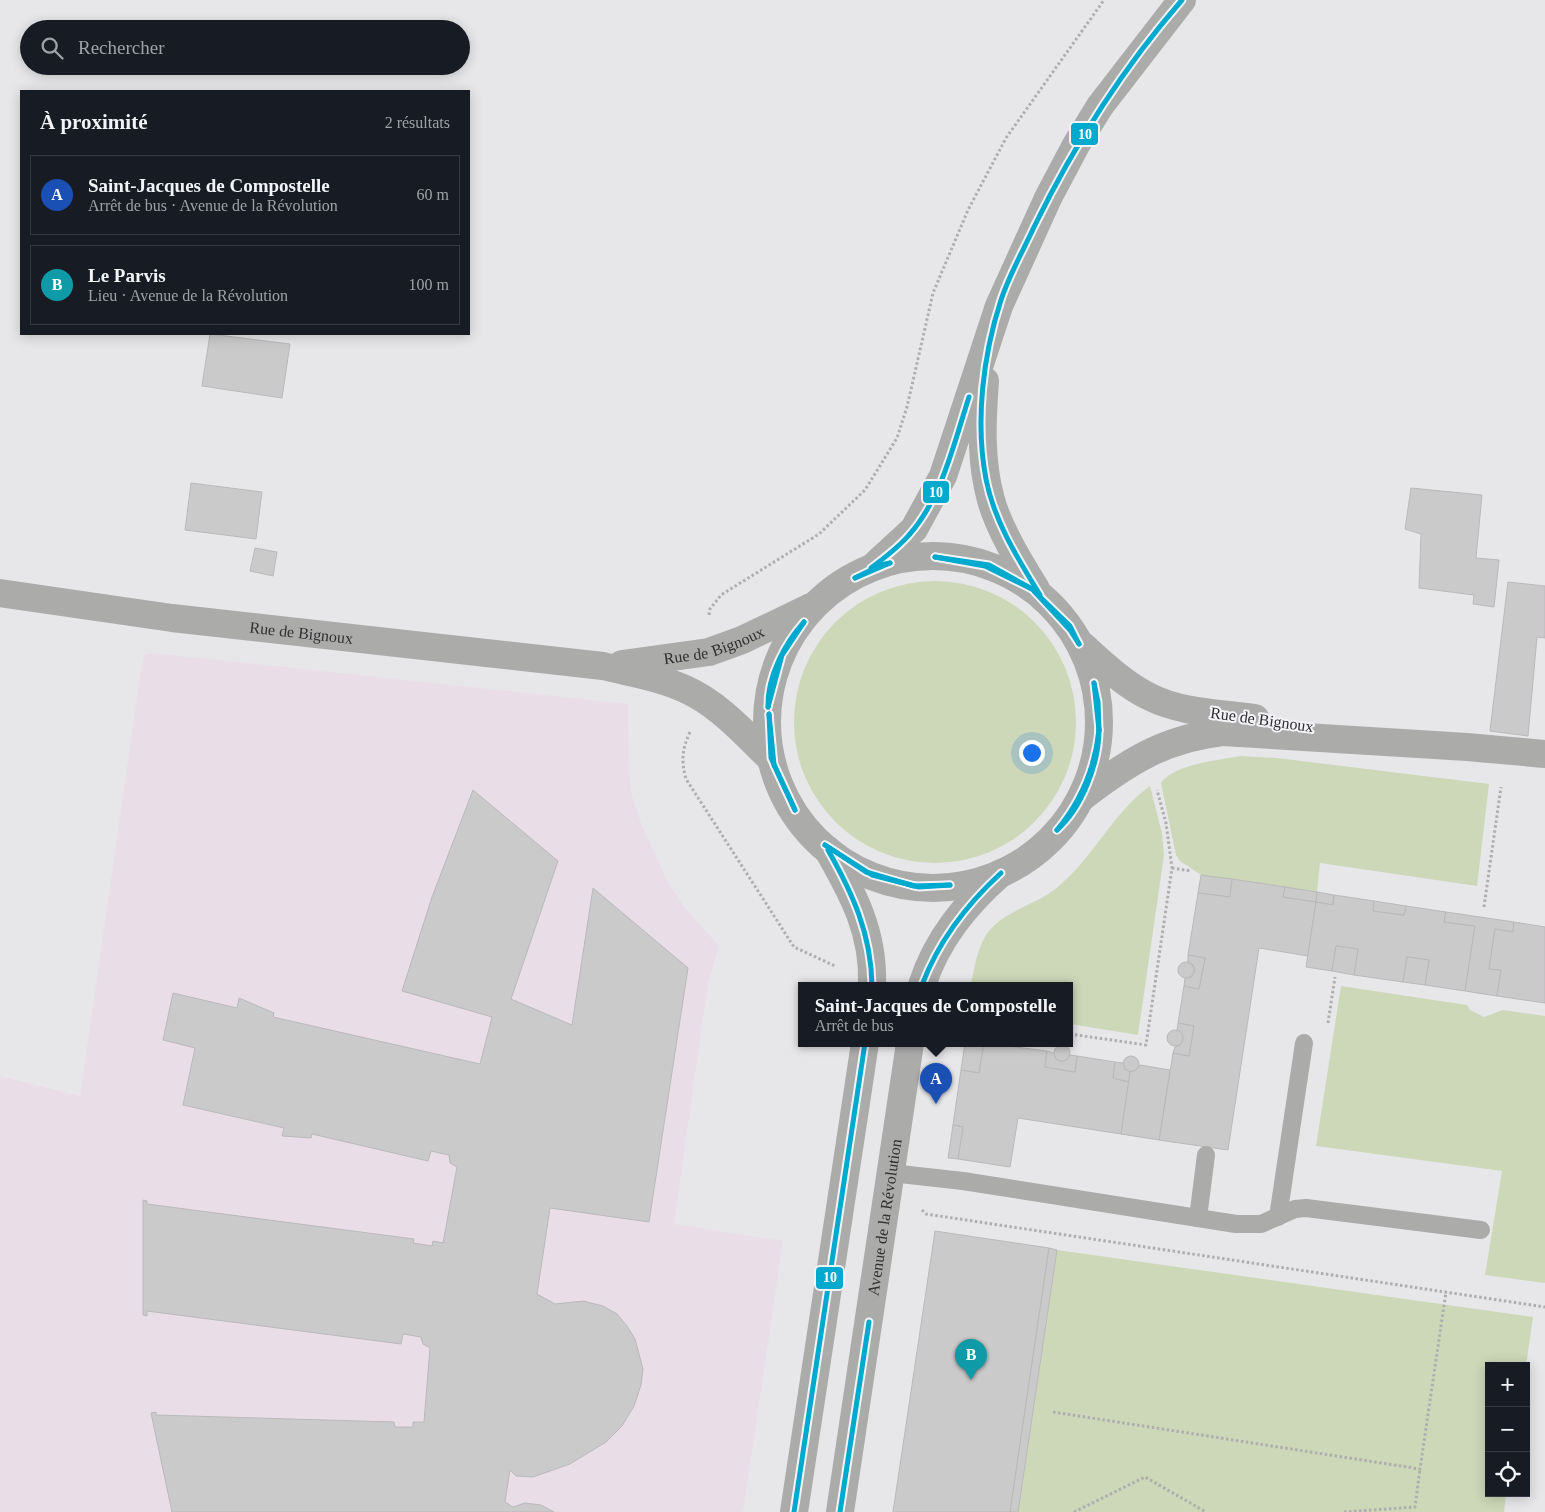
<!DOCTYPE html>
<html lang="fr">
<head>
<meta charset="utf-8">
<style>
	:root { --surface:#171b24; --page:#20242c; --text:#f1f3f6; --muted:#9ea1a6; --line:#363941; --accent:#0f766e }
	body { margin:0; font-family:Georgia,serif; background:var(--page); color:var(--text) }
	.controls { position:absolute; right:15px; bottom:15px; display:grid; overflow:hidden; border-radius:0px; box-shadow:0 2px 12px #0003 }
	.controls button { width:45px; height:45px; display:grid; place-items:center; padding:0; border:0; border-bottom:1px solid var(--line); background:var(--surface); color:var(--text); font:25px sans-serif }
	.you { position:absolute; left:1031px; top:752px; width:18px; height:18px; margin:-12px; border:4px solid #fff; border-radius:50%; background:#1a73e8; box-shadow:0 0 0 8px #1a73e833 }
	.badge { display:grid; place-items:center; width:32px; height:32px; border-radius:50%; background:var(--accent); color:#fff; font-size:16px; font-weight:700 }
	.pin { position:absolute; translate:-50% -41px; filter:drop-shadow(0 1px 2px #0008) }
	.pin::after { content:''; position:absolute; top:26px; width:18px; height:15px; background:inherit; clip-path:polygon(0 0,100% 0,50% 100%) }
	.popup { position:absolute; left:798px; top:982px; width:275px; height:65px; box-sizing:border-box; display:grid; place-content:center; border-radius:0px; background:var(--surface); filter:drop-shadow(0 1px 4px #0005); font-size:16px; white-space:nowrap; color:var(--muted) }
	.popup b { font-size:19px; color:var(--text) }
	.popup::after { content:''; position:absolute; left:50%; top:100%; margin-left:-10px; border:10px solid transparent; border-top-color:var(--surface) }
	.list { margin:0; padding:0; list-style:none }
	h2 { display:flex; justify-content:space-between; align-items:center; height:65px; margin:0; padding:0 20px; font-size:21px }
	h2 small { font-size:16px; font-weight:400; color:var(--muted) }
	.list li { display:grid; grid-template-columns:32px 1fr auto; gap:15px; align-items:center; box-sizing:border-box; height:80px; margin:0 10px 10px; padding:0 10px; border:1px solid var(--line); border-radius:0px }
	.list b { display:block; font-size:19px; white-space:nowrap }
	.list p { margin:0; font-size:16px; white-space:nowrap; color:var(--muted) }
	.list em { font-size:16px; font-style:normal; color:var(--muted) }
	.icon { flex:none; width:28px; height:28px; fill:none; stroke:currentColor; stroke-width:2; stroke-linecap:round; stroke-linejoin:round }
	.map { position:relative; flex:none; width:1545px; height:1512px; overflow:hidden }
	.search { position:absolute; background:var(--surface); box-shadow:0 2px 12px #0003; left:20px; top:20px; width:450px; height:55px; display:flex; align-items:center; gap:12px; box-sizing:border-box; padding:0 18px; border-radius:28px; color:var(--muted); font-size:19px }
	.panel { position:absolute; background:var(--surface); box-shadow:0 2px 12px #0003; left:20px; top:90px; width:450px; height:245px; border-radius:0px }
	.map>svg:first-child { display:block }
	.education { fill:#e9dee7 }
	.green { fill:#cdd8b8 }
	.building { fill:#cbcacb; stroke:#bab9ba }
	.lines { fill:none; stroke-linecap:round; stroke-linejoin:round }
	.path { stroke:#aeaeae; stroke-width:3; stroke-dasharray:2.5 2.5; stroke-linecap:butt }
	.service { stroke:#ababaa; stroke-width:18 }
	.minor { stroke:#ababaa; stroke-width:28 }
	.tertiary { stroke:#ababaa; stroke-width:28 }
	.bus-1-casing { stroke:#f3f3f8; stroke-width:9 }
	.bus-1 { stroke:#00a9ce; stroke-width:5 }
	.labels { text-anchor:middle; stroke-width:4; stroke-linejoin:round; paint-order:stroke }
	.street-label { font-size:16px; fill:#2f2f31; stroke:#f3f3f8 }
	.line-badge { stroke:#f3f3f8; stroke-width:2 }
	.badge-label { font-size:14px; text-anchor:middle; font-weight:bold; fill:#fff }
</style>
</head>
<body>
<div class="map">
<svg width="1545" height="1512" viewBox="0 0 1545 1512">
	<rect width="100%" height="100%" fill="#e7e7ea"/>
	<polygon class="education" points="153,653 628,704 629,771 632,796 642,826 668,882 685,908 719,946 708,983 674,1224 783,1241 743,1512 0,1512 0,1076 80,1096 141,670 144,655"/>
	<g class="green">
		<circle cx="935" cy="722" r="141"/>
		<path d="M1241 756 1277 758 1489 784 1477 886 1320 863 1317 892 1201 875 1180 861 1176 855 1161 783C1174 764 1220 760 1241 756Z"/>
		<path d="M1150 786 1162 833 1164 855 1138 1035 1070 1024V985H971C974 969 978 944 989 931 1005 911 1034 905 1054 890 1092 861 1111 814 1150 786Z"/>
		<polygon points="1341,986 1467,1005 1470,1010 1484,1017 1503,1010 1545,1016 1545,1283 1485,1275 1502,1171 1316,1146"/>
		<polygon points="1057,1250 1533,1317 1526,1366 1489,1366 1489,1493 1506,1493 1504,1512 1018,1512"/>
	</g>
	<g class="building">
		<polygon points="210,334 290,344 282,398 202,386"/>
		<polygon points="191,483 262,492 256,539 185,530"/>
		<polygon points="1411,488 1482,495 1476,558 1499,560 1494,607 1473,604 1474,595 1419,588 1421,534 1405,529"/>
		<polygon points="255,548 277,552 273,576 250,571"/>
		<polygon points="1508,582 1545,586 1545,638 1537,637 1528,736 1490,731"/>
		<polygon points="473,790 558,861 511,999 572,1025 593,888 688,968 649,1222 550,1208 537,1294 555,1304 583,1301 603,1306 617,1314 627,1326 635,1339 643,1369 641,1385 634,1406 622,1426 606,1442 570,1464 533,1477 516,1476 510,1470 505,1502 513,1507 525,1503 541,1505 554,1512 172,1512 151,1413 156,1412 156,1415 394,1422 395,1427 413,1427 413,1422 424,1422 430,1348 423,1344 421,1337 403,1334 401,1344 147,1311 147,1316 143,1315 143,1200 147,1201 147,1204 414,1239 413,1243 432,1246 433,1241 443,1243 457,1167 450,1163 449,1155 431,1151 428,1161 312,1134 311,1138 282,1136 284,1128 183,1105 195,1048 163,1040 173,993 237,1008 239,998 274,1013 273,1017 480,1064 492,1017 402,991 432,897"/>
		<polygon points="1201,875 1232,879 1230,897 1198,893"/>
		<polygon points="1232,879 1285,887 1283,897 1316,902 1308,956 1259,948 1228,1150 1159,1140 1173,1053 1189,1056 1194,1026 1178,1023 1184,986 1199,989 1205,958 1188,955 1198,893 1230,897"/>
		<polygon points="1285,887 1317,892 1316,902 1283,897"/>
		<polygon points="1317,892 1334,895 1333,905 1316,902"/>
		<polygon points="1334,895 1374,901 1373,911 1404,915 1406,906 1446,912 1444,922 1475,926 1465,991 1425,985 1429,960 1407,957 1403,982 1354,975 1358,949 1336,946 1332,971 1306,967 1316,902 1333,905"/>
		<polygon points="1374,901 1406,906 1404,915 1373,911"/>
		<polygon points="1446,912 1514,922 1513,932 1495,929 1489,969 1501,970 1497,996 1465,991 1475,926 1444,922"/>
		<polygon points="1514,922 1545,927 1545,1003 1497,996 1501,970 1489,969 1495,929 1513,932"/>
		<polygon points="1336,946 1358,949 1354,975 1332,971"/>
		<polygon points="1188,955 1205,958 1199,989 1184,986 1185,978 1191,977 1195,971 1193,965 1188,962"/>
		<polygon points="1407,957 1429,960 1425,985 1403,982"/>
		<circle cx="1186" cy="970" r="8"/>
		<polygon points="1178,1023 1194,1026 1189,1056 1173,1053 1175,1047 1180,1045 1183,1040 1182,1034 1177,1031"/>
		<circle cx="1175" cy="1038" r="8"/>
		<polygon points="965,1043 984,1043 979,1073 961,1070"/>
		<polygon points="984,1043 1047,1051 1045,1067 1075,1072 1077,1056 1115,1062 1113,1078 1129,1082 1121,1134 1018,1118 1010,1167 958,1159 963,1127 953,1125 961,1070 979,1073"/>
		<circle cx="1062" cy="1053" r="8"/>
		<polygon points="1047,1051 1054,1053 1056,1059 1061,1062 1067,1060 1070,1055 1077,1056 1075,1072 1045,1067"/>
		<circle cx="1131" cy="1064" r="8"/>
		<polygon points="1115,1062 1123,1063 1125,1069 1130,1072 1129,1082 1113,1078"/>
		<polygon points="1140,1065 1170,1070 1159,1140 1121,1134 1130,1072 1136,1070"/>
		<polygon points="953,1125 963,1127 958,1159 948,1158"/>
		<polygon points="935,1231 1049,1248 1010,1512 893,1512"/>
		<polygon points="1049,1248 1057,1250 1018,1512 1010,1512"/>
	</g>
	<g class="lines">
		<g class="path">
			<polyline points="709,615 710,609 721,595 819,534 865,490 897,438 907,407 933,293 968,210 1006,138 1104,0"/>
			<path d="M690 732C682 749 681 761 686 779L794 947 835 966"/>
			<polyline points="1172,868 1191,871"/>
			<polyline points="1484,907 1501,787"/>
			<polyline points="1328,1023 1335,977"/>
			<polyline points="1070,1034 1146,1045 1172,868 1166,823 1157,790"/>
			<polyline points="922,1210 926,1214 1545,1307"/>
			<polyline points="1053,1412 1420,1469 1446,1292"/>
			<polyline points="1074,1512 1145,1477 1206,1512"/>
			<polyline points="1344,1512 1415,1507 1420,1469"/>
		</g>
		<g class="service">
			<polyline points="891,1173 963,1181 1236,1224 1261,1224 1295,1209 1306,1208 1481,1230"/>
			<polyline points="1278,1217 1304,1043"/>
			<polyline points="1198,1218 1206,1155"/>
		</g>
		<g class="minor">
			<path d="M828 850C853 894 874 932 872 985"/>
			<path d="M922 985C937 939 966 904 1001 873"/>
			<polyline points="794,1512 865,1043"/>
			<path id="s1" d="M840 1512 910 1043"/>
		</g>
		<g class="tertiary">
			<path d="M985 381C982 422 980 460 991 500 999 529 1020 563 1036 589"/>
			<circle cx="933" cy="722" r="166"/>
			<polyline points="877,563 914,529 943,476 999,306 1048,198 1076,145 1100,106 1182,0"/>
			<path id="s2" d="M0 593 172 618 603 666C631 673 659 677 685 689 719 704 745 734 771 759"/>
			<path d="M1083 646C1103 664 1125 685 1150 697 1182 713 1220 713 1255 718"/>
			<path id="s3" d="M622 664 709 652 742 640 811 607"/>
			<path d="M1081 798C1126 763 1165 738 1223 732L1467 747 1545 754"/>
		</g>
		<g class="bus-1-casing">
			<g id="bus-1">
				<polyline points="935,557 985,566 1032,589"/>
				<polyline points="935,557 989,565 1032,589"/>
				<path d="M871 568C884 558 898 548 909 535 942 498 954 443 969 397"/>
				<polyline points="855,578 881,565 890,563"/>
				<polyline points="855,578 890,563"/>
				<polyline points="1034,591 1070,626 1079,644"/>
				<polyline points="1034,591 1070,630 1079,644"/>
				<path d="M1040 595C1018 559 994 521 986 479 975 422 983 355 1001 300 1009 275 1023 251 1034 227 1074 145 1122 69 1182 0"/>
				<polyline points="1094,683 1098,702 1099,730"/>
				<polyline points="1094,683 1099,730"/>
				<path d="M768 707C767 677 785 643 804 622"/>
				<polyline points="768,707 782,655 804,622"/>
				<polyline points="769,714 774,765 795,810"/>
				<polyline points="769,714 771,758 795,810"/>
				<path d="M1057 830C1081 801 1095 768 1099 730"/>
				<path d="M1057 830C1082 808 1099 763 1099 730"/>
				<polyline points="825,845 866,872 914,886 950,885"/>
				<polyline points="825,845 872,875 919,887 950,885"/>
				<path d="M828 850C853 894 871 934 872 985"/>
				<path d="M922 985C939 940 966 905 1001 873"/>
				<polyline points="794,1512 865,1043"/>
				<polyline points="840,1512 869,1322"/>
			</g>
		</g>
		<use href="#bus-1" class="bus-1"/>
	</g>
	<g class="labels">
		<g class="street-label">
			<text dy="6" stroke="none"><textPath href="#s2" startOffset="304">Rue de Bignoux</textPath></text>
			<text dy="6" stroke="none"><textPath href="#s3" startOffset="94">Rue de Bignoux</textPath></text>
			<text transform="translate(1262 719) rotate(8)" y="6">Rue de Bignoux</text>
			<text dy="6" stroke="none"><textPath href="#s1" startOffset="298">Avenue de la Révolution</textPath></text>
		</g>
	</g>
	<g class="line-badge">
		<rect x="1070" y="122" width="29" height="24" rx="5" fill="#00a9ce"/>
		<rect x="922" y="480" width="28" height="24" rx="5" fill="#00a9ce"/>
		<rect x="815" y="1266" width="29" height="24" rx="5" fill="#00a9ce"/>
	</g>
	<g class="badge-label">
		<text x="1085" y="139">10</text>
		<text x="936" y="497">10</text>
		<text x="830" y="1282">10</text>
	</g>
</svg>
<div class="controls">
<button>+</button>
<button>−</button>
<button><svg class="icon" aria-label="locate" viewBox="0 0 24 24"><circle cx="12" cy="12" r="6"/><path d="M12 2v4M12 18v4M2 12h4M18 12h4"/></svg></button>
</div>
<div class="you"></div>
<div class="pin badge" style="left:936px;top:1104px;background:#1a4fb4">A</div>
<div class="popup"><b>Saint-Jacques de Compostelle</b>Arrêt de bus</div>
<div class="pin badge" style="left:971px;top:1380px;background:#0f9aa8">B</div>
<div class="search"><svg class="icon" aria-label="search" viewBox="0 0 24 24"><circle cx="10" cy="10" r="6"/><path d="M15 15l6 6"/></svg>Rechercher</div>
<section class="panel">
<h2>À proximité<small>2 résultats</small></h2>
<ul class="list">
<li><span class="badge" style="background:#1a4fb4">A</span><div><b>Saint-Jacques de Compostelle</b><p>Arrêt de bus · Avenue de la Révolution</p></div><em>60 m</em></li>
<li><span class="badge" style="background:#0f9aa8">B</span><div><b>Le Parvis</b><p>Lieu · Avenue de la Révolution</p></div><em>100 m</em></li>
</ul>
</section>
</div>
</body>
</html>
